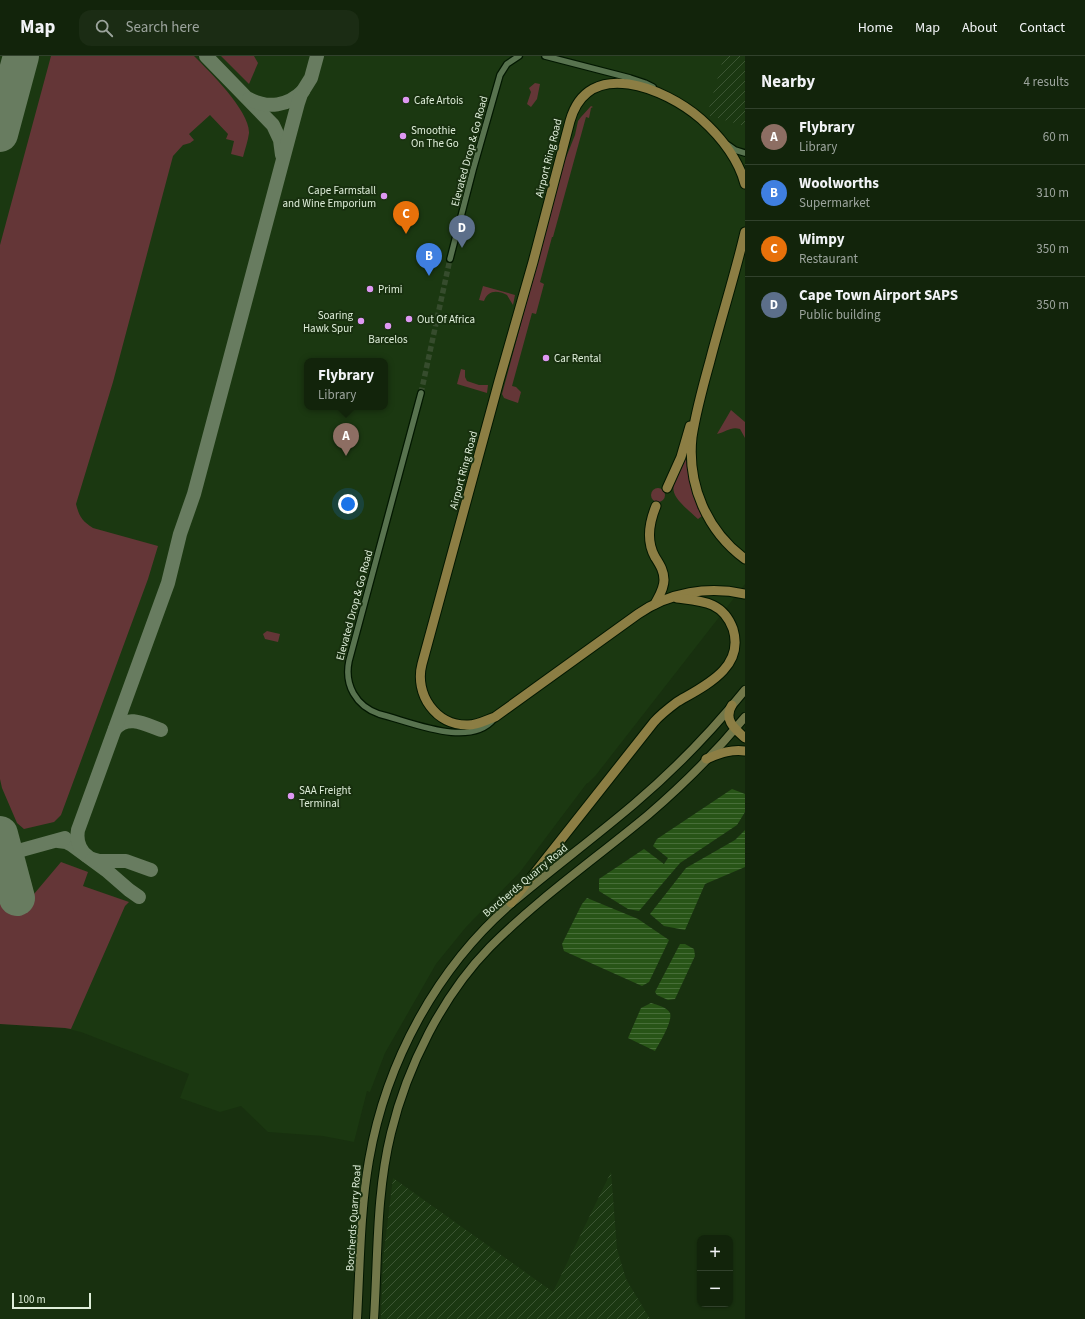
<!DOCTYPE html>
<html lang="en">
<head>
<meta charset="utf-8">
<style>
	:root { --surface:#12240b; --page:#1b2c14; --text:#f1f3f6; --muted:#9ca49d; --line:#31412c; --accent:#2563eb }
	body { margin:0; font-family:"Source Sans 3",sans-serif; background:var(--page); color:var(--text) }
	.controls { position:absolute; right:12px; bottom:12px; display:grid; overflow:hidden; border-radius:8px; box-shadow:0 1px 3px #0004 }
	.controls button { width:36px; height:36px; display:grid; place-items:center; padding:0; border:0; border-bottom:1px solid var(--line); background:var(--surface); color:var(--text); font:20px sans-serif }
	.scale { position:absolute; left:12px; bottom:10px; width:79px; box-sizing:border-box; padding-left:4px; border:2px solid #dfeeda; border-top:0; font-size:11px; line-height:14px; white-space:nowrap; color:#dfeeda; -webkit-text-stroke:3px #18300f; paint-order:stroke }
	.you { position:absolute; left:348px; top:448px; width:14px; height:14px; margin:-10px; border:3px solid #fff; border-radius:50%; background:#1a73e8; box-shadow:0 0 0 6px #1a73e833 }
	.badge { display:grid; place-items:center; width:26px; height:26px; border-radius:50%; background:var(--accent); color:#fff; font-size:13px; font-weight:700 }
	.pin { position:absolute; translate:-50% -33px; filter:drop-shadow(0 1px 2px #0008) }
	.pin::after { content:''; position:absolute; top:21px; width:14px; height:12px; background:inherit; clip-path:polygon(0 0,100% 0,50% 100%) }
	.popup { position:absolute; left:304px; top:302px; width:84px; height:52px; box-sizing:border-box; display:grid; place-content:center; border-radius:8px; background:var(--surface); filter:drop-shadow(0 1px 3px #0005); font-size:13px; white-space:nowrap; color:var(--muted) }
	.popup b { font-size:15px; color:var(--text) }
	.popup::after { content:''; position:absolute; left:50%; top:100%; margin-left:-8px; border:8px solid transparent; border-top-color:var(--surface) }
	.list { margin:0; padding:0; list-style:none }
	h2 { display:flex; justify-content:space-between; align-items:center; height:52px; margin:0; padding:0 16px; font-size:17px }
	h2 small { font-size:13px; font-weight:400; color:var(--muted) }
	.list li { display:grid; grid-template-columns:26px 1fr auto; gap:12px; align-items:center; box-sizing:border-box; height:56px; padding:0 16px; border-top:1px solid var(--line) }
	.list b { display:block; font-size:15px; white-space:nowrap }
	.list p { margin:0; font-size:13px; white-space:nowrap; color:var(--muted) }
	.list em { font-size:13px; font-style:normal; color:var(--muted) }
	.icon { flex:none; width:22px; height:22px; fill:none; stroke:currentColor; stroke-width:2; stroke-linecap:round; stroke-linejoin:round }
	.map { position:relative; flex:none; width:745px; height:1263px; overflow:hidden }
	header { display:flex; align-items:center; gap:24px; box-sizing:border-box; height:56px; padding:0 20px; background:var(--surface); border-bottom:1px solid var(--line) }
	header strong { font-size:19px }
	nav { display:flex; gap:22px; margin-inline-start:auto; font-size:14px }
	.search { width:280px; height:36px; background:var(--page); display:flex; align-items:center; gap:10px; box-sizing:border-box; padding:0 14px; border-radius:12px; color:var(--muted); font-size:15px }
	main { display:flex }
	aside { flex:1; background:var(--surface) }
	.map>svg:first-child { display:block }
	.built { fill:#1b3811; fill-rule:evenodd }
	.industrial { fill:url(#industrial-furrows) }
	.green { fill:#643637 }
	.water { fill:url(#water-rules) }
	.lines { fill:none; stroke-linecap:round; stroke-linejoin:round }
	.taxiway { stroke:#687c60; stroke-width:14 }
	.runway { stroke:#687c60; stroke-width:36 }
	.minor-tunnel { stroke:#364c2d; stroke-width:5.5; stroke-dasharray:5.5 3; stroke-linecap:butt }
	.minor-casing { stroke:#021700; stroke-width:8 }
	.secondary-casing { stroke:#021700; stroke-width:10 }
	.primary-casing { stroke:#021700; stroke-width:11 }
	.minor { stroke:#58734f; stroke-width:5.5 }
	.secondary { stroke:#72784a; stroke-width:8 }
	.primary { stroke:#8c7e44; stroke-width:9 }
	.poi-dot { fill:#de98f2; stroke:#18300f; stroke-width:1.5 }
	.labels { text-anchor:middle; stroke-width:4; stroke-linejoin:round; paint-order:stroke }
	.poi-label { font-size:11px; fill:#dfeeda; stroke:#18300f; text-anchor:start }
	.street-label { font-size:11px; fill:#dfeeda; stroke:#18300f }
</style>
</head>
<body>
<header>
<strong>Map</strong>
<div class="search"><svg class="icon" aria-label="search" viewBox="0 0 24 24"><circle cx="10" cy="10" r="6"/><path d="M15 15l6 6"/></svg>Search here</div>
<nav><a>Home</a><a>Map</a><a>About</a><a>Contact</a></nav>
</header>
<main>
<div class="map">
<svg width="745" height="1263" viewBox="0 0 745 1263">
	<defs>
		<pattern id="industrial-furrows" width="10" height="10" patternUnits="userSpaceOnUse"><rect width="10" height="10" fill="#1b3811"/><path d="M-1 1l2-2M0 10L10 0M9 11l2-2" fill="none" stroke="#3c5533"/></pattern>
		<pattern id="water-rules" width="6" height="5" patternUnits="userSpaceOnUse"><rect width="6" height="5" fill="#285517"/><path d="M0 2.5h6" fill="none" stroke="#476e38"/></pattern>
	</defs>
	<rect width="100%" height="100%" fill="#18300f"/>
	<path class="built" d="M0 0H745V528L596 719 588 727H587L520 816 466 871 436 908 385 997 370 1036 367 1035 354 1086 323 1080 268 1076 241 1050 220 1056 180 1042 189 1018 81 976 65 972 0 968ZM307 305H385V351H307Z"/>
	<g class="industrial">
		<polygon points="724,0 745,0 745,70 707,59"/>
		<polygon points="611,1116 617,1193 626,1223 650,1263 381,1263 383,1204 393,1122 553,1236"/>
	</g>
	<g class="green">
		<path d="M51 0H194C209 15 250 55 249 77 248 85 245 93 243 101L231 98 234 85 226 83 228 78 210 59 189 78 194 84 190 87 183 89 173 100 113 326 76 448C79 460 82 465 93 472L158 490 148 523 61 759 54 766 24 773 17 767 2 732 0 723V189Z"/>
		<polygon points="221,0 254,0 258,7 249,28"/>
		<polygon points="535,27 540,28 537,43 531,51 527,48 531,36 529,32"/>
		<polygon points="591,50 593,51 591,52 589,62 586,61 553,181 552,181 540,226 544,228 536,258 532,257 512,330 516,331 521,336 518,347 504,342 502,338 565,104 575,79 578,65 581,61"/>
		<path d="M483 230 515 239 513 249 507 239C497 234 488 234 484 245L479 244Z"/>
		<polygon points="461,313 465,314 465,321 467,325 479,329 488,329 487,337 457,328"/>
		<path d="M731 354 745 366V382L740 373C731 370 726 376 717 378Z"/>
		<path d="M688 400 694 442 702 460 698 463C668 436 668 437 684 401Z"/>
		<circle cx="658" cy="439" r="7"/>
		<polygon points="267,575 280,578 278,586 265,583 263,578"/>
		<polygon points="61,806 88,816 83,830 129,846 125,850 71,973 65,972 0,968 0,847 34,838"/>
	</g>
	<g class="water">
		<polygon points="732,733 745,738 745,756 737,769 680,807 639,855 628,853 599,835 599,823 644,793 664,808 668,802 653,790 657,783"/>
		<polygon points="745,774 745,811 705,828 685,874 664,870 650,858 686,812 735,784"/>
		<polygon points="587,842 638,863 669,884 649,926 642,930 564,895 562,888 582,848"/>
		<polygon points="680,888 685,888 694,893 695,900 675,943 668,944 657,939 655,936"/>
		<path d="M651 947C657 949 667 951 670 957 673 965 659 988 655 995L628 982 641 952Z"/>
	</g>
	<g class="lines">
		<g class="taxiway">
			<polyline points="206,0 273,69 280,84 282,99"/>
			<path d="M249 43C268 53 288 50 303 35"/>
			<path d="M115 673C128 658 145 668 161 674"/>
			<polyline points="58,785 66,786 72,789 106,814 129,834 139,841"/>
			<polyline points="0,800 65,782"/>
			<path d="M87 800C79 793 76 785 78 774L168 527 180 478 194 438 298 47 301 38 311 22 317 0"/>
			<polyline points="92,803 99,805 126,805 151,814"/>
		</g>
		<g class="runway">
			<polyline points="0,78 21,0"/>
			<polyline points="0,778 17,842"/>
		</g>
		<polyline class="minor-tunnel" points="421,337 450,203"/>
		<g class="minor-casing">
			<g id="minor">
				<polyline points="545,0 630,22 645,27 653,31"/>
				<polyline points="728,89 735,94 745,97"/>
				<polyline points="450,203 473,114 500,19 507,8 519,0"/>
				<path d="M421 337 349 605C344 629 356 650 379 658 409 665 469 693 494 663"/>
			</g>
		</g>
		<g class="secondary-casing">
			<g id="secondary">
				<path d="M357 1263C360 1210 360 1156 369 1104 386 1006 437 911 513 846 552 813 594 782 634 748 674 714 712 675 745 634"/>
				<path d="M374 1263C378 1201 376 1138 391 1077 407 1011 442 940 490 891 539 842 595 803 648 759 683 729 716 696 745 661"/>
			</g>
		</g>
		<g class="primary-casing">
			<g id="primary">
				<path d="M745 128C738 102 721 81 701 63 665 32 588 0 570 65L533 206 499 325 422 608C414 638 436 670 468 669 478 669 486 664 495 661L638 558C670 536 708 530 745 538"/>
				<path d="M745 176C735 219 721 262 710 305 703 330 696 355 692 381 687 429 707 475 745 503"/>
				<polyline points="667,432 681,401 690,370"/>
				<path d="M655 548C659 540 664 533 664 524 664 515 660 509 655 501 646 485 649 467 656 450"/>
				<path d="M732 649C723 664 735 673 745 682"/>
				<path d="M706 703C719 698 730 693 745 695"/>
				<path d="M511 847 654 666C661 658 669 652 677 646 704 630 745 612 733 573 723 545 701 545 677 542"/>
			</g>
		</g>
		<use href="#minor" class="minor"/>
		<use href="#secondary" class="secondary"/>
		<use href="#primary" class="primary"/>
	</g>
	<g class="poi-dot">
		<circle cx="406" cy="44" r="4"/>
		<circle cx="403" cy="80" r="4"/>
		<circle cx="384" cy="140" r="4"/>
		<circle cx="370" cy="233" r="4"/>
		<circle cx="409" cy="263" r="4"/>
		<circle cx="361" cy="265" r="4"/>
		<circle cx="388" cy="270" r="4"/>
		<circle cx="546" cy="302" r="4"/>
		<circle cx="291" cy="740" r="4"/>
	</g>
	<g class="labels">
		<g class="poi-label">
			<text x="414" y="48">Cafe Artois</text>
			<text x="411" y="78">Smoothie<tspan x="411" dy="13">On The Go</tspan></text>
			<text x="376" y="138" text-anchor="end">Cape Farmstall<tspan x="376" dy="13">and Wine Emporium</tspan></text>
			<text x="378" y="237">Primi</text>
			<text x="353" y="263" text-anchor="end">Soaring<tspan x="353" dy="13">Hawk Spur</tspan></text>
			<text x="417" y="267">Out Of Africa</text>
			<text x="388" y="287" text-anchor="middle">Barcelos</text>
			<text x="554" y="306">Car Rental</text>
			<text x="299" y="738">SAA Freight<tspan x="299" dy="13">Terminal</tspan></text>
		</g>
		<g class="street-label">
			<text transform="translate(469 95) rotate(-75)" y="4">Elevated Drop &amp; Go Road</text>
			<text transform="translate(548 102) rotate(-76)" y="4">Airport Ring Road</text>
			<text transform="translate(463 414) rotate(-75)" y="4">Airport Ring Road</text>
			<text transform="translate(354 549) rotate(-75)" y="4">Elevated Drop &amp; Go Road</text>
			<text transform="translate(525 824) rotate(-40)" y="4">Borcherds Quarry Road</text>
			<text transform="translate(353 1162) rotate(-86)" y="4">Borcherds Quarry Road</text>
		</g>
	</g>
</svg>
<div class="controls">
<button>+</button>
<button>−</button>
</div>
<div class="scale">100 m</div>
<div class="you"></div>
<div class="pin badge" style="left:346px;top:400px;background:#8d6e63">A</div>
<div class="popup"><b>Flybrary</b>Library</div>
<div class="pin badge" style="left:429px;top:220px;background:#3f7fe0">B</div>
<div class="pin badge" style="left:406px;top:178px;background:#e8710a">C</div>
<div class="pin badge" style="left:462px;top:192px;background:#5c6f8a">D</div>
</div>
<aside>
<h2>Nearby<small>4 results</small></h2>
<ul class="list">
<li><span class="badge" style="background:#8d6e63">A</span><div><b>Flybrary</b><p>Library</p></div><em>60 m</em></li>
<li><span class="badge" style="background:#3f7fe0">B</span><div><b>Woolworths</b><p>Supermarket</p></div><em>310 m</em></li>
<li><span class="badge" style="background:#e8710a">C</span><div><b>Wimpy</b><p>Restaurant</p></div><em>350 m</em></li>
<li><span class="badge" style="background:#5c6f8a">D</span><div><b>Cape Town Airport SAPS</b><p>Public building</p></div><em>350 m</em></li>
</ul>
</aside>
</main>
</body>
</html>
